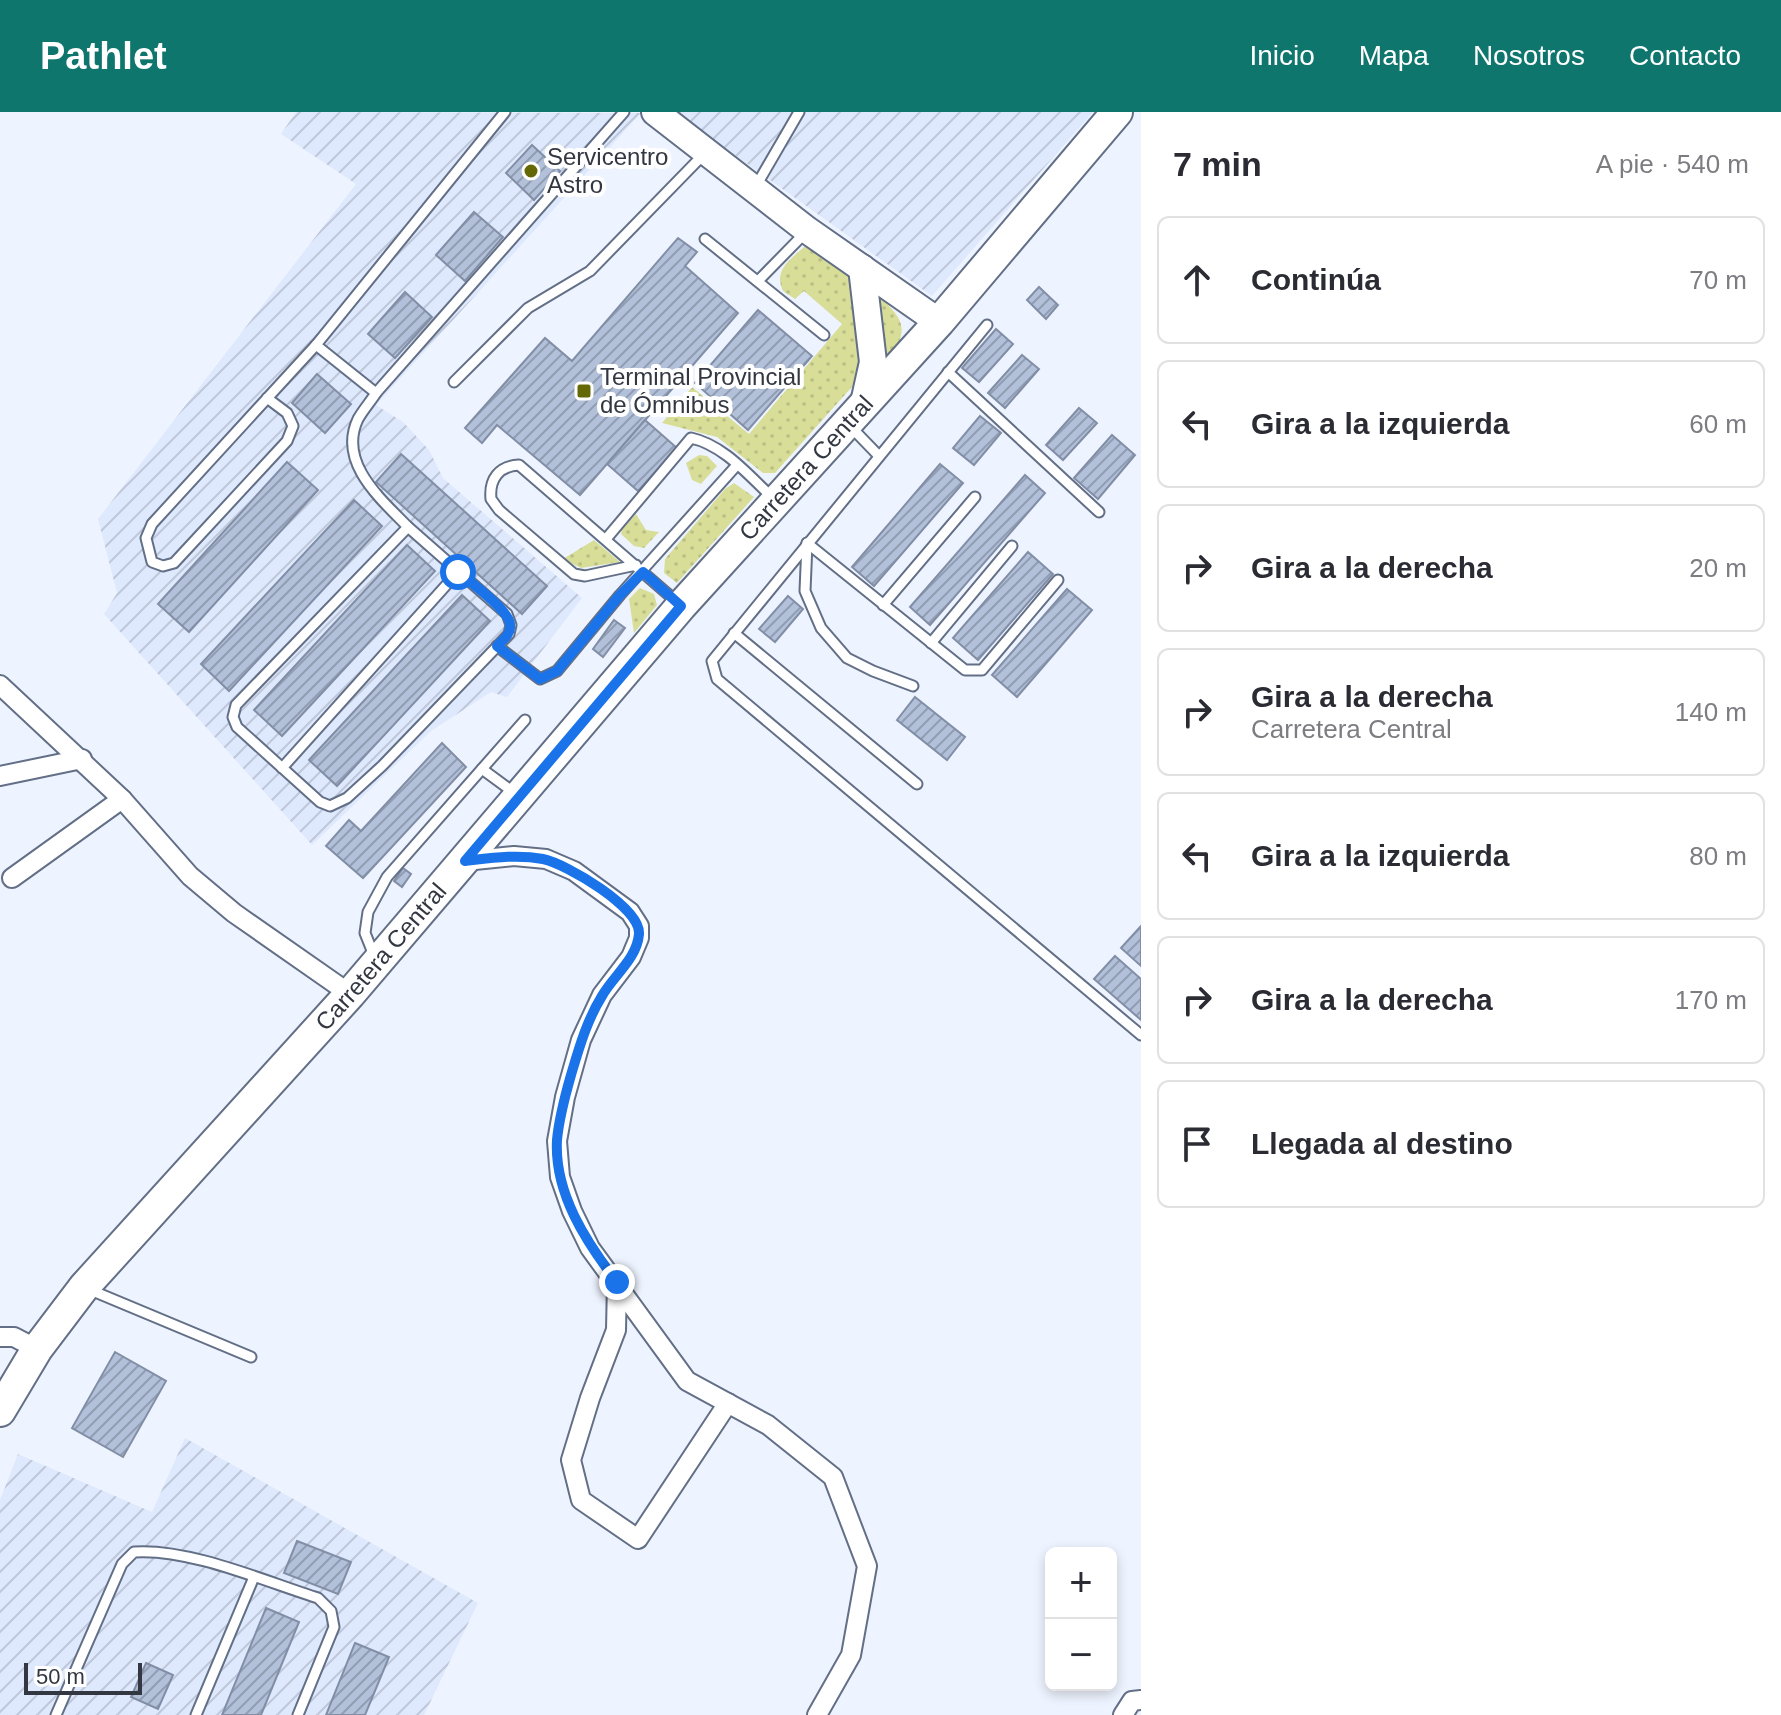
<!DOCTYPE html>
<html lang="es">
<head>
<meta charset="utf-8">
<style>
	:root { --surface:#fff; --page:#f7f7f7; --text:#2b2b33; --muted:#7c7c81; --line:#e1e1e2; --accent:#0f766e }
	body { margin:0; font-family:Arial,sans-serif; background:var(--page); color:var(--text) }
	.controls { position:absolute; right:24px; bottom:24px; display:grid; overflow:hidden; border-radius:12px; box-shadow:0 4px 12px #0003 }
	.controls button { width:72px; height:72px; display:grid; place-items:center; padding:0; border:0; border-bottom:2px solid var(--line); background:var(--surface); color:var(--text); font:40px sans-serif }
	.scale { position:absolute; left:24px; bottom:20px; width:118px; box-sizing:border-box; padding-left:8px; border:4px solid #323741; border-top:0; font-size:22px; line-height:28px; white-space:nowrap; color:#323741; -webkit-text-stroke:6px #fff; paint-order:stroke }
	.stop { position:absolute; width:24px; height:24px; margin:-18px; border:6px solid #1a73e8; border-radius:50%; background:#fff }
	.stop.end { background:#1a73e8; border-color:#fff; box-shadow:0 2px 8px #0008 }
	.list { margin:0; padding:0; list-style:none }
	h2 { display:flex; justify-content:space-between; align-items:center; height:104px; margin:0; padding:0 32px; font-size:34px }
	h2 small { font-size:26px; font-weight:400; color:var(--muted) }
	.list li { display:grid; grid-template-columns:52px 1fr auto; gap:24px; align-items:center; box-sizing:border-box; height:128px; margin:0 16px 16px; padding:0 16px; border:2px solid var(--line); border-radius:12px }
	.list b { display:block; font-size:30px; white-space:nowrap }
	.list p { margin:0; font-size:26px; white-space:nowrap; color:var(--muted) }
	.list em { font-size:26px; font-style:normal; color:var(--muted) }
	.icon { flex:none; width:44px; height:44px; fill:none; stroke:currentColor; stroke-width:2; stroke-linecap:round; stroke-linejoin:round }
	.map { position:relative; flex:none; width:1141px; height:1603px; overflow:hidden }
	header { display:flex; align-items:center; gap:48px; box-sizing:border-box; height:112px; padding:0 40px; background:var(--accent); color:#fff }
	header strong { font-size:38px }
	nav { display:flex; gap:44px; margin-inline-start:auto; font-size:28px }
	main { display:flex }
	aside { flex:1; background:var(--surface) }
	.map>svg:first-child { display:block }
	.industrial { fill:url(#industrial-furrows) }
	.grass { fill:url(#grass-dots) }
	.building { fill:url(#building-hatch); stroke:#818ea6; stroke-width:2 }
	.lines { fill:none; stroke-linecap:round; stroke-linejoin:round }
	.lane-casing { stroke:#626f86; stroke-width:13 }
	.street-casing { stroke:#626f86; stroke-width:22 }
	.secondary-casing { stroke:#626f86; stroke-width:30 }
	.primary-casing { stroke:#626f86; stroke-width:34 }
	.lane { stroke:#fff; stroke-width:9 }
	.street { stroke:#fff; stroke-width:18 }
	.secondary { stroke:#fff; stroke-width:26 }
	.primary { stroke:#fff; stroke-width:30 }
	.route { stroke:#1a73e8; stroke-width:10 }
	.poi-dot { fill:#646806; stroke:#fff; stroke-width:3 }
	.labels { text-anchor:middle; stroke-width:8; stroke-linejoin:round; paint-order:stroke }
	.poi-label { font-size:24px; fill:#323741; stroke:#fff; text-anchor:start }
	.street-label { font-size:24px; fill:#323741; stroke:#fff }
</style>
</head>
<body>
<header>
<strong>Pathlet</strong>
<nav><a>Inicio</a><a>Mapa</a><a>Nosotros</a><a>Contacto</a></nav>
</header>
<main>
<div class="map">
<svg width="1141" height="1603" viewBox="0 0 1141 1603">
	<defs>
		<pattern id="industrial-furrows" width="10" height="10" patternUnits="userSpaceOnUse" patternTransform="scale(2)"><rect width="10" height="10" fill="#dee9fd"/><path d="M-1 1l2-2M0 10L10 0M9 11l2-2" fill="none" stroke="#bfc8da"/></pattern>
		<pattern id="grass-dots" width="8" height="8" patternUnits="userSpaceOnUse" patternTransform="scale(2)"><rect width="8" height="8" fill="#d8de98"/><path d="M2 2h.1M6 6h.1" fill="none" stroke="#babf84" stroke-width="1.8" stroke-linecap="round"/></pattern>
		<pattern id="building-hatch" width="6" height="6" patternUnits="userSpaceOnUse" patternTransform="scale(2)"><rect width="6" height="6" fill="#b2c0d9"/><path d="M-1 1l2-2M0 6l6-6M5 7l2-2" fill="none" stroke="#919db2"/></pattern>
	</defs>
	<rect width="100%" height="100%" fill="#eef4ff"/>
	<g class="industrial">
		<polygon points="296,0 641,1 376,293 403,310 429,338 443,366 582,486 507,585 491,580 431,619 312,733 104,502 117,481 98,407 356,72 281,22"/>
		<polygon points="675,0 1093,0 932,184"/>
		<polygon points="185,1326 478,1491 424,1603 0,1603 0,1388 18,1342 152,1400"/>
	</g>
	<g class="grass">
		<path d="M804 135H810L848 164 853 172 864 246 858 265 851 276 775 361H763L717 325 662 311 692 275 749 322 842 212 804 179 795 187 783 179C773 158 790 148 804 135Z"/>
		<path d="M875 181C909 210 910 221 881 256Z"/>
		<polygon points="699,343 707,344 717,354 701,372 692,368 686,351"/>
		<polygon points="734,371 754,385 677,471 664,461 665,447 725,377"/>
		<polygon points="636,402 646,418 659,420 644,436 634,434 621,422 622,417"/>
		<polygon points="594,428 620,450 581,456 563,447"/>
		<polygon points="640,476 654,482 657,493 634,521 629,487"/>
	</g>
	<g class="building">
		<polygon points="532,33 560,59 534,88 506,61"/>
		<polygon points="474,100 503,125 465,169 436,143"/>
		<polygon points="678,126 697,140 685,154 738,201 580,383 497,313 482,331 465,316 545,226 572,249"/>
		<polygon points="1039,175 1058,193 1046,207 1027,188"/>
		<polygon points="405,180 432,205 395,246 368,222"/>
		<polygon points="758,198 812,244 748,318 695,271"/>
		<polygon points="996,217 1013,232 979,270 962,256"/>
		<polygon points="1022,243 1039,257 1005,296 988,281"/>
		<polygon points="317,262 351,292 325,321 292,291"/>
		<polygon points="1079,296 1097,311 1063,348 1046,333"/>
		<polygon points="980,304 1001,321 974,353 953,336"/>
		<polygon points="645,308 677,336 638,379 607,352"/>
		<polygon points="1112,323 1135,343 1098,387 1074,366"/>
		<polygon points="401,342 547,474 522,502 376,370"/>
		<polygon points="287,350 318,378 189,520 158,492"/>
		<polygon points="940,352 963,371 874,474 852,455"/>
		<polygon points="1025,363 1045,381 930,513 910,495"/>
		<polygon points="354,388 382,414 229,579 201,552"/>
		<polygon points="407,433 435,459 282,624 254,598"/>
		<polygon points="1028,440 1053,462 978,548 953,526"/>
		<polygon points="1067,477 1092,498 1017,585 992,563"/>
		<polygon points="462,483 490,509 337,674 309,648"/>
		<polygon points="788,484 803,497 775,530 759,517"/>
		<polygon points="614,508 625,516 603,545 593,537"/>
		<polygon points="915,585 965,625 947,648 897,608"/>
		<polygon points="442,631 466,655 363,766 326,734 349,708 361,719"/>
		<polygon points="403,756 411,762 402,775 394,769"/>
		<polygon points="1141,814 1141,854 1121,836"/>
		<polygon points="1115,844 1141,867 1141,908 1094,867"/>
		<polygon points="115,1240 166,1269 123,1345 72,1316"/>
		<polygon points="297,1429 351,1450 338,1482 284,1461"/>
		<polygon points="266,1496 299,1510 261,1603 222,1603"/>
		<polygon points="355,1531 389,1545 365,1603 326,1603"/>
		<polygon points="146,1551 173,1563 158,1597 131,1585"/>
	</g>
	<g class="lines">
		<g class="lane-casing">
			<g id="lane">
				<polyline points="756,74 799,0"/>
				<polyline points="705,127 824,223"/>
				<polyline points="758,169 805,121"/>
				<polyline points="987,213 712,549 717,567 1141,923"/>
				<polyline points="948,260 1099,400"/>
				<polyline points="454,270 528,196 590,159 705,41"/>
				<polyline points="376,281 316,233 505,0"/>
				<polyline points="267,286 287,301 293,314 287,329 174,451 163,454 152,450 146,426 152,412 316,233"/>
				<polyline points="850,314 879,344"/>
				<polygon points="408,415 507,502 511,513 509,522 382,654 347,686 330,694 320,690 237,615 233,605 236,593"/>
				<path d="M408 415C382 388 337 351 358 307 363 298 371 289 376 281L624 0"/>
				<path d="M606 427 691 326C724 333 749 364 773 386"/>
				<polyline points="807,431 965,558 982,558 1058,468"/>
				<polyline points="807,431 805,479 821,516 847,546 873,559 913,574"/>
				<path d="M636 453 585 464 574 462 499 398 491 387C489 367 499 354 519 353L677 490"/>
				<polyline points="883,493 975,385"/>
				<polyline points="734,521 917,672"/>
				<polyline points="931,531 1012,434"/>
				<polyline points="497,534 540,567 557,559 620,483 737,353"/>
				<polyline points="282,656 458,460"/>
				<polyline points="482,657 516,682"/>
				<polyline points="375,846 365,821 368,800 387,765 525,608"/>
				<polyline points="88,1177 251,1245"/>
				<path d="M56 1603 122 1452 134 1440C189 1436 264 1469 318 1486L331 1499 334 1515 298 1603"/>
				<polyline points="196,1603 254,1465"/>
			</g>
		</g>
		<g class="street-casing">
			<g id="street">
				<polyline points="0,573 122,687 190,764 234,801 350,882"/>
				<polyline points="0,664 82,647"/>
				<polyline points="465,749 514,744 546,747 574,759 630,800 639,814 639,826 631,845 602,883 581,928 565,985 557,1029 560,1065 572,1099 590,1136 687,1269 768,1313 833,1365 867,1454 851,1543 817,1603"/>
				<polyline points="12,766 122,687"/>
				<polyline points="617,1170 616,1218 590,1286 571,1348 581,1388 638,1427 728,1291"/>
				<polyline points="0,1225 14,1225 37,1237"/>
				<polyline points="1123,1603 1132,1589 1141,1588"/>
			</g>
		</g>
		<g class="secondary-casing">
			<g id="secondary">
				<polyline points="655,0 807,118 939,210"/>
				<polyline points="862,156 873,250 864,291"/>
			</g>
		</g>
		<g class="primary-casing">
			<g id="primary">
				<path id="s1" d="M0 1299 37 1237 84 1175 350 882 681 494 939 210 1117 0"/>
			</g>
		</g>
		<use href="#lane" class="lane"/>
		<use href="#street" class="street"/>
		<use href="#secondary" class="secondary"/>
		<use href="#primary" class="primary"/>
	</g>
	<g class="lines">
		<path class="route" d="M458 460C470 470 509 498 510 512 512 521 503 528 497 534L540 567 557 559 620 483 643 460 681 494 465 749C491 746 517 742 543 747 567 752 641 796 639 822 637 847 613 864 602 884 587 908 579 936 571 963 565 984 559 1006 557 1028 554 1081 586 1130 617 1170"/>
	</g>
	<g class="poi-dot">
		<circle cx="531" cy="59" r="8"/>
		<rect x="576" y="271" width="16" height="16" rx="4"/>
	</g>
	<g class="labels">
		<g class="poi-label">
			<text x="547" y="53">Servicentro<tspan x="547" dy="28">Astro</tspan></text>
			<text x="600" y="273">Terminal Provincial<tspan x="600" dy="28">de Ómnibus</tspan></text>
		</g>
		<g class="street-label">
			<text dy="8" stroke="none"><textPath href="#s1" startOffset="1242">Carretera Central</textPath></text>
			<text dy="8" stroke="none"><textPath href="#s1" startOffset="594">Carretera Central</textPath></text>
		</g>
	</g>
</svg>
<div class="controls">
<button>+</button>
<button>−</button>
</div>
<div class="scale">50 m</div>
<div class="stop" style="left:458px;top:460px"></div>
<div class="stop end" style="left:617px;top:1170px"></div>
</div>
<aside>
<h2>7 min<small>A pie · 540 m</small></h2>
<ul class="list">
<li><svg class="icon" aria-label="ahead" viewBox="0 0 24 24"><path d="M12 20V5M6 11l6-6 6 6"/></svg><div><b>Continúa</b></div><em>70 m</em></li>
<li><svg class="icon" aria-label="left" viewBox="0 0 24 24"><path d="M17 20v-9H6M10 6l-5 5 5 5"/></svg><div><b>Gira a la izquierda</b></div><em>60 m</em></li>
<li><svg class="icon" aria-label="right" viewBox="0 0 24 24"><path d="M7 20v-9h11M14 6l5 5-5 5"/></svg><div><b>Gira a la derecha</b></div><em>20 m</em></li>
<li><svg class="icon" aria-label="right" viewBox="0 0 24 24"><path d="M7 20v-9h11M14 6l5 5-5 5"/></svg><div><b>Gira a la derecha</b><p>Carretera Central</p></div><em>140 m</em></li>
<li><svg class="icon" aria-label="left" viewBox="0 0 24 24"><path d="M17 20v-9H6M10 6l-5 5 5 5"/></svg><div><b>Gira a la izquierda</b></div><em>80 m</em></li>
<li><svg class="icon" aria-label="right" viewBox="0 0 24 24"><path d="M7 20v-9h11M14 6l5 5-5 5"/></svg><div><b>Gira a la derecha</b></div><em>170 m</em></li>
<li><svg class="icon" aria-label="arrive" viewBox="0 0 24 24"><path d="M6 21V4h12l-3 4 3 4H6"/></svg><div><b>Llegada al destino</b></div></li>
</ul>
</aside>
</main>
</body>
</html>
